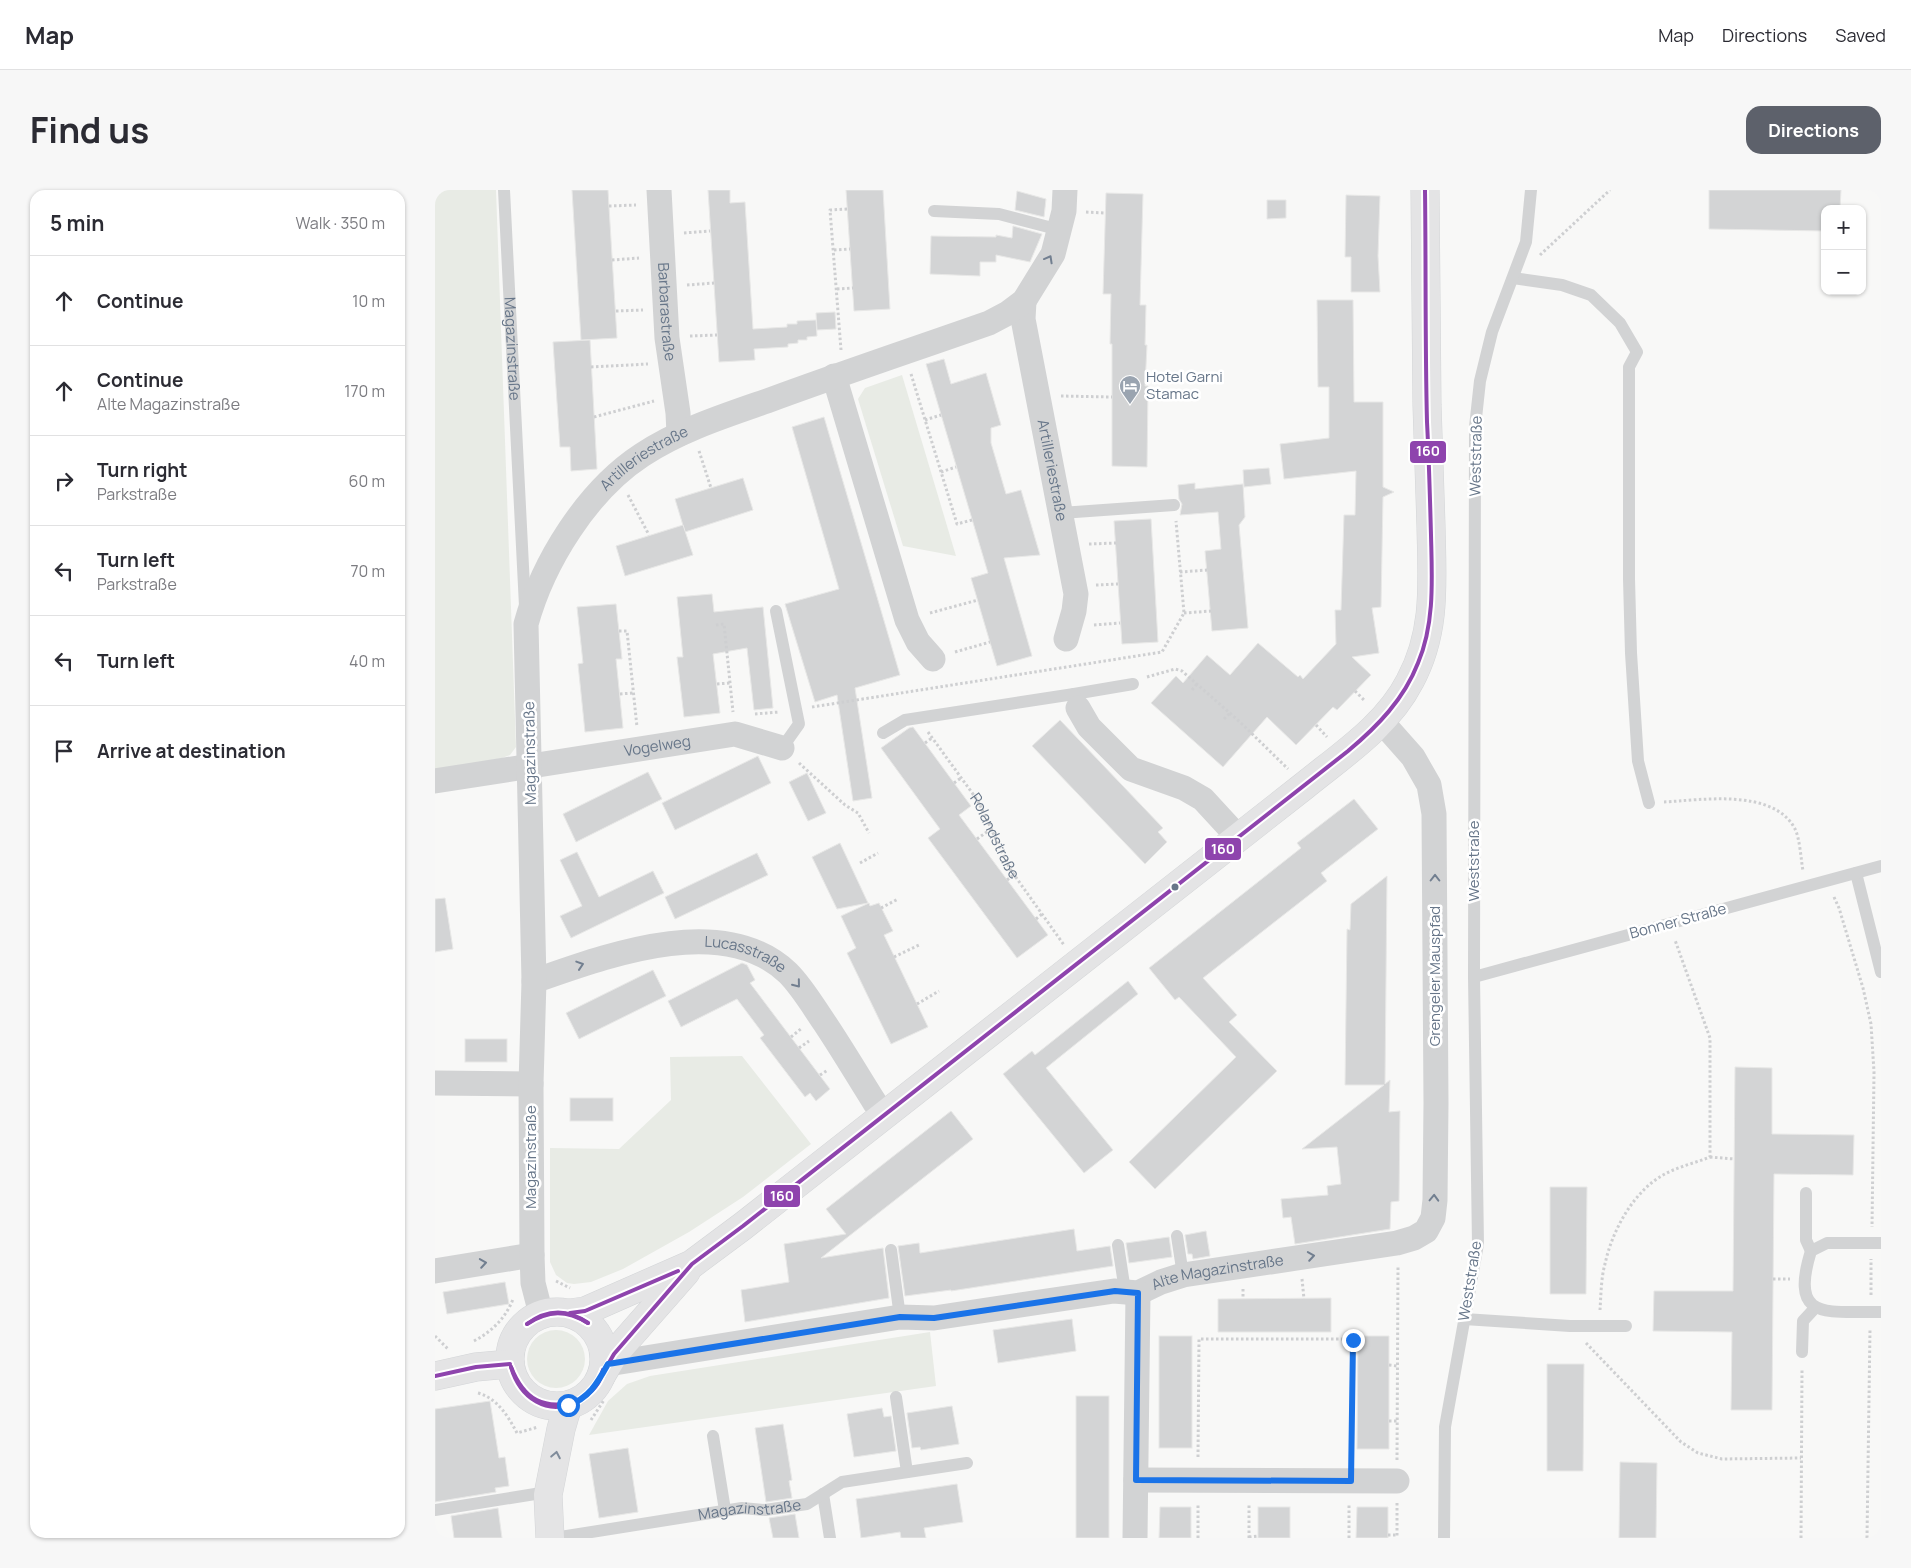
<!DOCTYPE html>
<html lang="en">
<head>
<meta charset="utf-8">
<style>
	:root { --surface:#fff; --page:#f7f7f7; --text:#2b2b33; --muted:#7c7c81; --line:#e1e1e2; --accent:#5d616b }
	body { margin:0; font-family:Manrope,sans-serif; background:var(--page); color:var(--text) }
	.controls { position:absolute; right:15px; top:15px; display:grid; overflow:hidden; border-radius:10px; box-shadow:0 1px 4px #0004 }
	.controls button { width:45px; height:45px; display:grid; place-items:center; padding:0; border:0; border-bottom:1px solid var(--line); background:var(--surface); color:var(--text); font:25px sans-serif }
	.stop { position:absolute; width:15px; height:15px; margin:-11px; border:4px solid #1a73e8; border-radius:50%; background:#fff }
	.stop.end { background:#1a73e8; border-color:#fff; box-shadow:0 1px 5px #0008 }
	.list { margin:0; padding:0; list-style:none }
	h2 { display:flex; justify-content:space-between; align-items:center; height:65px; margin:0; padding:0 20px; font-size:21px }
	h2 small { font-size:16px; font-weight:400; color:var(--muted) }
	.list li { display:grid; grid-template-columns:32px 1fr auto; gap:15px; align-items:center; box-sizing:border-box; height:90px; padding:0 20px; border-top:1px solid var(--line) }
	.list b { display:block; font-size:19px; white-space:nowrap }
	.list p { margin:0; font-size:16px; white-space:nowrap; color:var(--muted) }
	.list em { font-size:16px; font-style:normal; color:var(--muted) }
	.icon { flex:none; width:28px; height:28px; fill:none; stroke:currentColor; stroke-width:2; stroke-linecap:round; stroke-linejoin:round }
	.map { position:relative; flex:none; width:1446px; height:1348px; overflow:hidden; border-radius:15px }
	header { display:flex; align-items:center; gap:30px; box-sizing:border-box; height:70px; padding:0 25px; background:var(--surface); border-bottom:1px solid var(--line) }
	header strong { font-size:24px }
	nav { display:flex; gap:28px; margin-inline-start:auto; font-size:18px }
	.intro { display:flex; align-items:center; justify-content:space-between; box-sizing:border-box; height:120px; padding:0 30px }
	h1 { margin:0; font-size:35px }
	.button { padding:12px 22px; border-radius:15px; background:var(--accent); color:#fff; font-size:18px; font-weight:700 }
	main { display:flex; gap:30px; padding:0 30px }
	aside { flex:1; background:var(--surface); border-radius:15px; box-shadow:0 1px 4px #0004 }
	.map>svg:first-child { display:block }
	.green { fill:#e8ebe5 }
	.building { fill:#d3d4d5; stroke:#e8e8e7 }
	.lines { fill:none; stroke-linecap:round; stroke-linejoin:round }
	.secondary-casing { stroke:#d3d5d7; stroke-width:29 }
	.path { stroke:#cecfd1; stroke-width:3; stroke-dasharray:2.5 2.5; stroke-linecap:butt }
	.lane { stroke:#d2d3d4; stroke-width:12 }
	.street { stroke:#d2d3d4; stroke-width:25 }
	.secondary { stroke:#e4e4e5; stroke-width:28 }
	.bus-1-casing { stroke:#fff; stroke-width:8 }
	.bus-1 { stroke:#8e44ad; stroke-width:4 }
	.oneway { stroke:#727f90 }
	.oneway2 { stroke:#808c9b }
	.route { stroke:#1a73e8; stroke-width:6 }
	.bus-dot { fill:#677689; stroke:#fff; stroke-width:2 }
	.labels { text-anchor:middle; stroke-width:5; stroke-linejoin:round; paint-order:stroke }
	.street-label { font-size:15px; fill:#677689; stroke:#fff }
	.poi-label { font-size:15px; fill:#677689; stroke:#fff; text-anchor:start }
	.line-badge { stroke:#fff; stroke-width:2 }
	.badge-label { font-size:14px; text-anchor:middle; font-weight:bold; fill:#fff }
</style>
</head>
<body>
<header>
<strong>Map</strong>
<nav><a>Map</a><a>Directions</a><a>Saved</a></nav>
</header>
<div class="intro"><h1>Find us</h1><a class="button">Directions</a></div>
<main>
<aside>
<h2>5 min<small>Walk · 350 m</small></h2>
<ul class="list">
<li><svg class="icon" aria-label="ahead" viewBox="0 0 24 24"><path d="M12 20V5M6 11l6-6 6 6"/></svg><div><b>Continue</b></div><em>10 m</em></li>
<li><svg class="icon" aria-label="ahead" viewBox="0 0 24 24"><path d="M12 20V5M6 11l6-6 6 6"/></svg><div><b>Continue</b><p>Alte Magazinstraße</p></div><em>170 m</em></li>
<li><svg class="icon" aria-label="right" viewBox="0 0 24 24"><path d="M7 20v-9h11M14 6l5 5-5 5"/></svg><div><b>Turn right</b><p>Parkstraße</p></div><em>60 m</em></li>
<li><svg class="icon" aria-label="left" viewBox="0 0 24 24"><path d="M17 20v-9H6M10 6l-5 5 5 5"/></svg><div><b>Turn left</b><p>Parkstraße</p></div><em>70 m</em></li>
<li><svg class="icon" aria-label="left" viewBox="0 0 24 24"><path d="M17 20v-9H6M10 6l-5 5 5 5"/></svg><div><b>Turn left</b></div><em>40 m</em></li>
<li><svg class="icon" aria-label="arrive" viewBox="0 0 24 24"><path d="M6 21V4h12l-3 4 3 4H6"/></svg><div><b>Arrive at destination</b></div></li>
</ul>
</aside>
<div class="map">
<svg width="1446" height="1348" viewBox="0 0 1446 1348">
	<rect width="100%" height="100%" fill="#f8f8f7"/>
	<g class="green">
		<polygon points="0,0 61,0 81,557 75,565 67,568 0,581"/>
		<polygon points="467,185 521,366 468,356 423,209 430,198"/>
		<polygon points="307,866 376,954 308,1007 254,1042 188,1079 156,1092 139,1094 132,1093 121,1085 115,1072 115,958 184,959 236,910 235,867"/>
		<circle cx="121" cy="1169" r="29"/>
		<polygon points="495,1142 501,1196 154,1245 173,1211 192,1194 215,1186"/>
	</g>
	<g class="building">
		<polygon points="137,0 173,0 182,148 146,150"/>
		<polygon points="273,0 295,0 295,13 310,12 318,139 352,137 352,134 362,134 362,131 381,130 382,146 372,147 372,150 363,150 363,153 353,154 353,157 319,159 320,170 284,172"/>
		<polygon points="411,0 448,0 455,119 419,121"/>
		<polygon points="1274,0 1406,0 1405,19 1390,19 1390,41 1274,39"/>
		<polygon points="582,1 611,9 609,27 580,20"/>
		<polygon points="671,3 708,4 705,115 711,115 710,155 712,155 710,196 713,196 712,277 677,276 677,154 675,154 676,104 668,104"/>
		<polygon points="911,5 945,6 943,66 945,102 916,102 916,67 910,67"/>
		<polygon points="832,10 851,10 851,28 832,29"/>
		<polygon points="578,36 607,44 595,72 561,65 561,72 545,72 545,86 495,84 496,46 561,47 561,45 577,48"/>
		<polygon points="882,110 918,110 919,212 948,212 948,297 959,302 948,307 946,417 937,418 944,463 917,467 936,485 902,520 898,517 861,555 832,527 788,577 716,513 741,486 748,493 772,465 795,485 823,453 863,487 865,485 868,489 901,454 900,420 906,420 909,325 920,325 921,281 849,289 845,254 894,248 894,197 883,197"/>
		<polygon points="400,122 401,139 382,140 381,123"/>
		<polygon points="155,150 162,279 136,281 135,257 125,257 118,152"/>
		<polygon points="509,169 516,194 551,183 566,235 556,238 556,253 571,304 586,300 605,365 569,368 597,466 562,476 536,388 553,383 491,174"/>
		<polygon points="389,227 465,485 420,498 437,608 418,611 402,505 380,512 350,414 404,399 357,237"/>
		<polygon points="834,278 836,294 809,297 808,280"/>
		<polygon points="308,288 318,320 250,342 240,309"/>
		<polygon points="760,293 760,299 808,294 810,327 804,335 813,438 777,441 770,361 786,359 783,322 745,325 747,314 744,309 743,295"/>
		<polygon points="716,329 723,452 687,454 679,331"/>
		<polygon points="248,335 258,365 190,386 181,356"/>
		<polygon points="277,404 279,422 328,417 338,518 319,520 312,458 278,464 285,523 249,527 242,467 248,467 242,407"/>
		<polygon points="181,414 187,469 181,469 188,538 150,542 143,474 148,473 142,417"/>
		<polygon points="625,530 728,638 723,642 732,652 710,674 597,556"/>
		<polygon points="478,537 536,616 524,625 613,745 582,768 493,648 505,639 446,558 474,538"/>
		<polygon points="323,566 336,593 240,640 227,613"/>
		<polygon points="213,582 227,609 141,652 128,624"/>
		<polygon points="372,583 391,623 373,631 354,592"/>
		<polygon points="919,609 943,639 886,683 892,691 768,788 802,825 794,832 842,881 720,999 694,972 801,867 744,807 740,810 714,778 866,658 862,653"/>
		<polygon points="405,653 433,713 402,719 377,667"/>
		<polygon points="142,662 164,707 218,681 229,703 136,748 125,726 147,716 125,670"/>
		<polygon points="322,663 333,685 240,729 230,707"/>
		<polygon points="952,686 950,894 955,890 954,922 965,921 964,1011 956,1012 955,1039 860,1054 856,1027 848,1028 846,1009 893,1005 892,996 906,994 902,957 867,959 949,895 910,895 912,739 915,740 916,714"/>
		<polygon points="10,708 18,759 0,762 0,709"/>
		<polygon points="434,713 435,716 444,713 458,741 449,745 493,837 456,854 412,763 421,758 406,726"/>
		<polygon points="307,773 312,775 320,790 315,793 395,899 381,911 375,903 370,907 325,848 329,845 302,809 246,837 233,811"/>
		<polygon points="218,780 231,806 144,849 131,823"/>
		<polygon points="693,791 703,804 611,878 678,960 649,983 568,884 597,861 600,865"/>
		<rect x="30" y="849" width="42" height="23"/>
		<polygon points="1300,877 1337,878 1337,944 1419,945 1418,985 1339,984 1337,1220 1296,1220 1297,1142 1218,1141 1219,1101 1298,1101"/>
		<rect x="135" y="908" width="43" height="23"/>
		<polygon points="516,921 538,949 386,1068 448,1058 454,1108 310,1132 306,1100 354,1092 349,1054 411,1044 391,1019"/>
		<polygon points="1115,997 1152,997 1151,1104 1115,1104"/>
		<polygon points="639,1039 642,1061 675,1056 678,1076 516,1101 516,1100 470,1106 463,1056 484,1053 485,1063"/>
		<polygon points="771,1041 775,1066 758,1069 757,1064 753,1064 750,1045"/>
		<polygon points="734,1047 737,1067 694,1073 691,1053"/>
		<polygon points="70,1092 74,1114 12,1124 8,1102"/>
		<polygon points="896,1108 896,1142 783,1142 783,1109"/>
		<polygon points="637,1129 641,1161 563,1173 558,1140"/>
		<rect x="724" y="1146" width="33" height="112"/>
		<polygon points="923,1146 954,1146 954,1259 922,1259"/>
		<polygon points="1112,1174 1149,1174 1148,1281 1112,1281"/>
		<rect x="641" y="1206" width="33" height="142"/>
		<polygon points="55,1211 64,1268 70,1267 74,1296 60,1298 61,1302 0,1312 0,1219"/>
		<polygon points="517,1216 524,1254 486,1260 485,1257 477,1258 472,1223"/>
		<polygon points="447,1218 449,1227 456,1226 461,1261 419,1267 412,1224"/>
		<polygon points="348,1234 357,1290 354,1291 357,1308 331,1312 320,1238"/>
		<polygon points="193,1258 203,1322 164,1328 154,1264"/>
		<polygon points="1185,1272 1222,1273 1221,1348 1184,1348"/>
		<polygon points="522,1294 528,1332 489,1338 491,1348 466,1348 465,1342 426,1348 421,1309"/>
		<polygon points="725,1317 756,1317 756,1348 724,1348"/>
		<rect x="823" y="1317" width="32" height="31"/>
		<polygon points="922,1317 953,1317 953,1348 921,1348"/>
		<polygon points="63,1318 67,1348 19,1348 16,1326"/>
		<polygon points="360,1324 364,1348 338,1348 334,1328"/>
	</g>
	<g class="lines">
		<g class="secondary-casing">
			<g id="secondary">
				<circle cx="122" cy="1169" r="47"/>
				<path d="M135 1123 150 1121 257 1074 308 1036 869 596C907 565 952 536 975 491 1002 441 997 391 996 336 995 296 993 256 992 215 991 144 991 72 990 0"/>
				<polyline points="0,1186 41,1177 75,1174"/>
				<polyline points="166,1186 179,1164 251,1082"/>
				<polyline points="115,1348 113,1305 126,1239 133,1215"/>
			</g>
		</g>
		<g class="path">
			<polyline points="174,16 201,15"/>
			<polyline points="651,22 670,23"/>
			<polyline points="249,43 275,41"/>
			<polyline points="399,60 415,59"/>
			<polyline points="1105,65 1175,0"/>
			<polyline points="177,70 204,68"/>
			<polyline points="252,95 279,93"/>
			<polyline points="402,99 418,98"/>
			<polyline points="181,121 208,120"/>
			<polyline points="255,146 282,145"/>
			<polyline points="406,160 395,20 413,19"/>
			<polyline points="156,177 213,174"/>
			<polyline points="476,184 522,334 537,330"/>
			<polyline points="626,206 677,207"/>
			<polyline points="159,227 219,211"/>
			<polyline points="490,230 506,225"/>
			<polyline points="264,261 276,298"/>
			<polyline points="506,282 521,277"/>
			<polyline points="193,305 214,345"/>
			<polyline points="654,354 681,353"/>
			<polyline points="745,382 772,380"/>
			<polyline points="661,395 683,394"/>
			<polyline points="495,423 543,410"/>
			<polyline points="749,423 776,421"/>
			<polyline points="281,435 289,434 298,522"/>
			<polyline points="659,435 685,433"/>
			<polyline points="184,441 192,441 202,537"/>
			<polyline points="520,462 555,452"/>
			<polyline points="712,487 740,479 747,481 805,532 853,579"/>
			<polyline points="282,494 295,493"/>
			<polyline points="757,500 762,494"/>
			<polyline points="920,501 930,511"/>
			<polyline points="185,504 198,503"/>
			<polyline points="377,517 727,462 749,423 741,331"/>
			<polyline points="320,524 344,522"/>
			<polyline points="789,529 795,523"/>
			<polyline points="881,535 892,547"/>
			<path id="s1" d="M493 542 543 611 575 679 629 755"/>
			<polyline points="490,553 497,548"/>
			<polyline points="364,573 410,615 423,623 434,643"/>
			<polyline points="519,593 526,588"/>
			<path d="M1229 612C1266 610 1339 598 1360 639 1365 649 1366 670 1368 681"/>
			<polyline points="542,649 556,639"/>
			<polyline points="425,673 443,663"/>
			<polyline points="572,690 579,685"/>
			<polyline points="1399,707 1404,718 1428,798 1436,834 1439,882 1437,1037"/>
			<polyline points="446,718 463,709"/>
			<polyline points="601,729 607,724"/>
			<polyline points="459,767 484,755"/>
			<polyline points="482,814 504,801"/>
			<polyline points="356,847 367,838"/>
			<polyline points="364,858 374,851"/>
			<polyline points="385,885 393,880"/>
			<polyline points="1275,967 1299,969"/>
			<polyline points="867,1089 869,1109"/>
			<polyline points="1338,1089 1355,1089"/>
			<polyline points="121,1091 135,1098"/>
			<polyline points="808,1099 808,1109"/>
			<polyline points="1436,1105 1436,1069"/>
			<path d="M1165 1120C1166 1105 1166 1088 1170 1074 1177 1041 1198 1002 1228 985 1242 977 1260 973 1275 967V848L1240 750"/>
			<polyline points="0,1146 13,1159"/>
			<path d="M39 1151C56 1142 71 1128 78 1109"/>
			<polyline points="1151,1153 1246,1252 1263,1263 1287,1269 1366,1268"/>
			<polyline points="954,1175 962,1176"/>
			<path d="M43 1203C62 1208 73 1226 82 1243L103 1237"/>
			<polyline points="156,1230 169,1210"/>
			<polyline points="954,1231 962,1231"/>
			<polyline points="763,1267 764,1149 918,1149 917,1268"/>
			<polyline points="962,1270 963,1076"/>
			<polyline points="962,1313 962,1348"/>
			<polyline points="953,1345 962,1345"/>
			<polyline points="814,1347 823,1346"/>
			<polyline points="763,1348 763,1313"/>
			<polyline points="814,1348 814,1313"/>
			<polyline points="914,1348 914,1314"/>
			<polyline points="1366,1348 1367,1179"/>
			<polyline points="1432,1348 1435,1139"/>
		</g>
		<g class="lane">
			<path id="s2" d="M69 0 90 416"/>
			<polyline points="499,21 564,24 625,40"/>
			<polyline points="1078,88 1127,95 1156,105 1185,133 1202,162 1194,177 1194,389 1196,463 1203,571 1214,613"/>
			<polyline points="626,323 739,315"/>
			<polyline points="341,421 364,534 347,558"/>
			<polyline points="639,504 698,494"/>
			<polyline points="448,543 470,530 639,504 643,518"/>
			<polyline points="1421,683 1446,782"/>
			<polyline points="1039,787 1446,676"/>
			<polyline points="1371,1003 1371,1050 1376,1061"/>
			<polyline points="742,1046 748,1085"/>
			<path d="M1446 1053H1392L1376 1061C1354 1132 1392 1121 1446 1122"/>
			<polyline points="683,1055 690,1101"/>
			<polyline points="456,1060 465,1127"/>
			<polyline points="1029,1129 1135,1136 1191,1136"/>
			<polyline points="1367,1162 1368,1131 1380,1118"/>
			<polyline points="461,1207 472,1282"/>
			<polyline points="278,1246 290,1320"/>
			<polyline points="388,1304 395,1348"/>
			<polyline points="0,1320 100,1304 113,1305"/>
			<path id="s3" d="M119 1348 307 1318 330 1320 372 1314 407 1292 532 1273"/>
			<polyline points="1009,1348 1010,1237 1043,1054 1039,787 1040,237 1045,191 1057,142 1091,52 1096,0"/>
		</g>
		<g class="street">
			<path id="s4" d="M224 0 232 148 243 223 244 244"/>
			<path id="s5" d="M589 111 588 129 641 404 639 421 631 449"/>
			<polyline points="399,186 472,430 483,452 498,469"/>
			<polyline points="643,518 654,537 696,579 749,598 768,609 803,647"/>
			<path id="s6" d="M0 591 300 544 347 558"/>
			<path id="s7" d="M99 791C171 766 288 721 353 783 367 797 378 816 389 832 407 859 423 886 440 913L449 925"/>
			<polyline points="0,893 96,894"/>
			<polyline points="0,1081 97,1065"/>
			<path id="s8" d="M106 1124 98 1093 97 1065 96 894 99 791 91 434C108 372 152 301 207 265 245 240 289 226 332 211 405 184 480 159 554 133L573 123 589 111 618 64 629 21 630 0"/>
			<path id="s9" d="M173 1174 465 1127 499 1128 679 1101 703 1103 726 1092 748 1085 962 1053 979 1048 991 1041 998 1028 1000 1010 1001 913 999 624 994 595 978 567 947 532"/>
			<polyline points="701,1290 962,1291"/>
			<polyline points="700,1348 703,1103"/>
		</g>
		<use href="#secondary" class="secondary"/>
		<g class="bus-1-casing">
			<g id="bus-1">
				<polyline points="135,1123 150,1121 243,1081"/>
				<path d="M92 1134C112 1119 133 1119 153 1133"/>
				<path d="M92 1134C114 1120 131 1120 153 1133"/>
				<path d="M76 1177C89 1210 109 1221 143 1211"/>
				<path d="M76 1177C85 1208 112 1227 143 1211"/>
				<polyline points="0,1186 41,1177 75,1174"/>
				<path d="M164 1190 179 1164 257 1074 308 1036 913 561C943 536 969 509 983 473 1000 433 997 388 996 345 995 308 994 270 992 232 990 154 991 77 990 0"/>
				<path d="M143 1211C155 1203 164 1193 168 1180"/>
				<path d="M143 1211C155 1204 166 1194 168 1180"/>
			</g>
		</g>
		<use href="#bus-1" class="bus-1"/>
	</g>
	<defs><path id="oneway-chevron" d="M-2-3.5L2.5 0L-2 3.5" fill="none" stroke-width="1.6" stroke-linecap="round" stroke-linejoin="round" transform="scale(1.25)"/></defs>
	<g class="oneway">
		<use href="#oneway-chevron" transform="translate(614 69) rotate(-61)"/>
		<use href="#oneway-chevron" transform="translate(1000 688) rotate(-90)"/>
		<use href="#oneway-chevron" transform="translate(145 775) rotate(-18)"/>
		<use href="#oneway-chevron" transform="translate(362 794) rotate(51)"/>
		<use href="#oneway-chevron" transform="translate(999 1008) rotate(-88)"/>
		<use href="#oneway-chevron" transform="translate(876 1066) rotate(-9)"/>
		<use href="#oneway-chevron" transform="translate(48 1073) rotate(-9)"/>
	</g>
	<use class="oneway2" href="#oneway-chevron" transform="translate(121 1265) rotate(-79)"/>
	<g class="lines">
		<path class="route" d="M133 1215C154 1209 163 1192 173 1174L465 1127 499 1128 680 1101 703 1103 701 1290 916 1291 918 1150"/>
	</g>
	<defs>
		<g id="hotel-pin" transform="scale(1.125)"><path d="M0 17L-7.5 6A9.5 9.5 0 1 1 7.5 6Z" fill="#9aa4b0" stroke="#fff"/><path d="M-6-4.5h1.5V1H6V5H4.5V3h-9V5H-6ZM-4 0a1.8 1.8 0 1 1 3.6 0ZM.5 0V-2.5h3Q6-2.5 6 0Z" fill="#fff"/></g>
	</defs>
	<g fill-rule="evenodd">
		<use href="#hotel-pin" x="695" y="196"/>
	</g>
	<circle class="bus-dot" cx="740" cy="697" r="4.5"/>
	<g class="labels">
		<g class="street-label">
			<text dy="5" stroke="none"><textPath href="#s4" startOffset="122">Barbarastraße</textPath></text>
			<text dy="5" stroke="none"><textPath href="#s2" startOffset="159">Magazinstraße</textPath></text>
			<text transform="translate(1041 266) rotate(-89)" y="5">Weststraße</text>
			<text dy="5" stroke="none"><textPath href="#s8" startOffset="900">Artilleriestraße</textPath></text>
			<text dy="5" stroke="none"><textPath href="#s5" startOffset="172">Artilleriestraße</textPath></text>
			<text dy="5" stroke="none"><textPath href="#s6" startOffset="225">Vogelweg</textPath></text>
			<text transform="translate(95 563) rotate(-91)" y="5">Magazinstraße</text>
			<text dy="5" stroke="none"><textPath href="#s1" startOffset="124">Rolandstraße</textPath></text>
			<text transform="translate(1039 671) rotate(-90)" y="5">Weststraße</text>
			<text transform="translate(1243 731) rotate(-15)" y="5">Bonner Straße</text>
			<text dy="5" stroke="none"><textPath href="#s7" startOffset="219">Lucasstraße</textPath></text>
			<text transform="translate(1000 786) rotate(-90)" y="5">Grengeler Mauspfad</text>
			<text transform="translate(96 967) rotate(-90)" y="5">Magazinstraße</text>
			<text dy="5" stroke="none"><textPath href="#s9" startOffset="619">Alte Magazinstraße</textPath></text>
			<text transform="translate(1035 1091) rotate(-81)" y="5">Weststraße</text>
			<text dy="5" stroke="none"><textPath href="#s3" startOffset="198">Magazinstraße</textPath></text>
		</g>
		<g class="poi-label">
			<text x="711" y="192">Hotel Garni<tspan x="711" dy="17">Stamac</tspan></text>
		</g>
	</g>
	<g class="line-badge">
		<rect x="974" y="250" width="38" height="24" rx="5" fill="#8e44ad"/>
		<rect x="769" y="647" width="38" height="24" rx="5" fill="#8e44ad"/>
		<rect x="328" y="994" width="38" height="24" rx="5" fill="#8e44ad"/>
	</g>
	<g class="badge-label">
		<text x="993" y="266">160</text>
		<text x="788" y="664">160</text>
		<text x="347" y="1011">160</text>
	</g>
</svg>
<div class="controls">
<button>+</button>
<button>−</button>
</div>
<div class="stop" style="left:133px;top:1215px"></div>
<div class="stop end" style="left:918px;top:1150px"></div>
</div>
</main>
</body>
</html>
